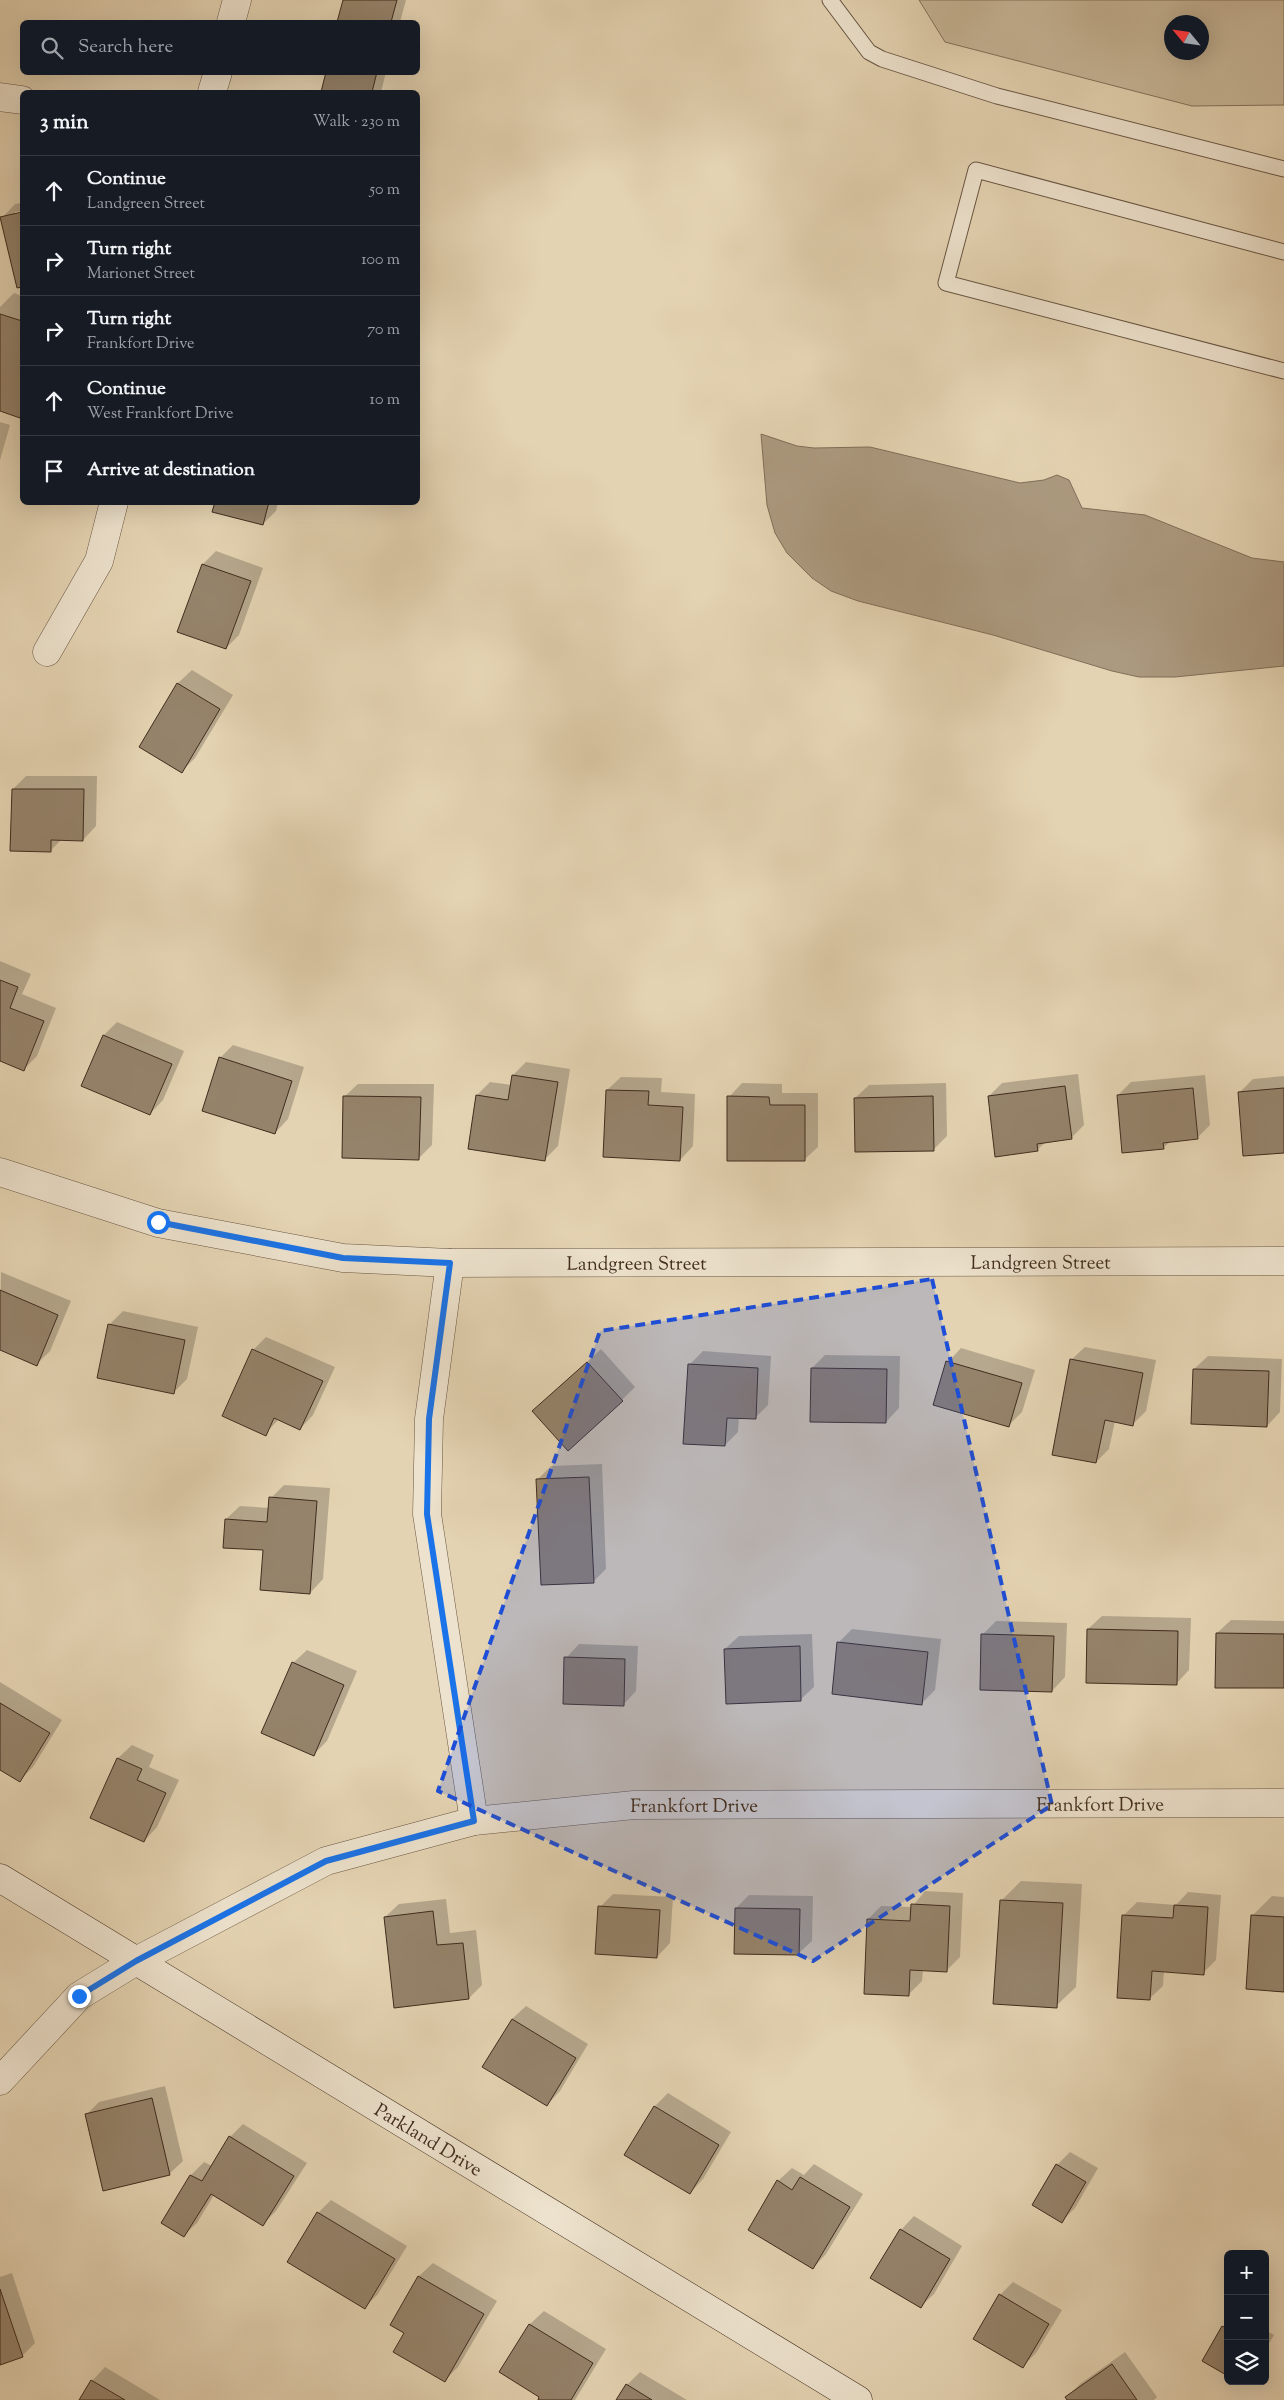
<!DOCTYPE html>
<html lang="en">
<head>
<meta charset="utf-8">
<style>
	:root { --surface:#171b24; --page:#242831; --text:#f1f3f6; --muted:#9ea1a6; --line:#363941 }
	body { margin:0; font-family:"Sorts Mill Goudy",serif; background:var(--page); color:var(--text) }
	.controls { position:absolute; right:15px; bottom:15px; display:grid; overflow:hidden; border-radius:8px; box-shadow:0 5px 20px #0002 }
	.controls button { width:45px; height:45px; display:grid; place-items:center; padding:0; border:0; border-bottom:1px solid var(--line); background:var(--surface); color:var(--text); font:25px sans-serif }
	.compass { position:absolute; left:1164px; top:15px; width:45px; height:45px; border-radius:50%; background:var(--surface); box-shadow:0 5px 20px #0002; rotate:299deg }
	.stop { position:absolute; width:15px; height:15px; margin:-11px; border:4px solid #1a73e8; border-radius:50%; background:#fff }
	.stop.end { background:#1a73e8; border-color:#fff; box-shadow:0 1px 5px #0008 }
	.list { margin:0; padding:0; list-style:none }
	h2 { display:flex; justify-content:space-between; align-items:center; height:65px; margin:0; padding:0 20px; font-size:21px }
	h2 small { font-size:16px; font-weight:400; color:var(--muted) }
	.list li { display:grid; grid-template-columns:32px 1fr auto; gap:15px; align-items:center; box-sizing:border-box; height:70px; padding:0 20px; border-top:1px solid var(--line) }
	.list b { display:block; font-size:19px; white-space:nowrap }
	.list p { margin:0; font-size:16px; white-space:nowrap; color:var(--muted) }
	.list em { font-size:16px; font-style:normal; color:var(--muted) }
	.icon { flex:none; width:28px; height:28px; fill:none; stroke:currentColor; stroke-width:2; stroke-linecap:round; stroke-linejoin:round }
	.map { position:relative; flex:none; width:1284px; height:2400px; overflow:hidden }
	.search { position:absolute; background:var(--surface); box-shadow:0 5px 20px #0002; left:20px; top:20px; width:400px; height:55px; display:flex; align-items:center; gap:12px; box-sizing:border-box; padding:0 18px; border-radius:8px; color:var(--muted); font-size:19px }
	.panel { position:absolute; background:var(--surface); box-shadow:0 5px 20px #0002; left:20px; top:90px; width:400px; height:415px; border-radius:8px }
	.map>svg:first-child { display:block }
	.green { fill:#c8b799; stroke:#84725c; fill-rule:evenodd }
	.water { fill:#ac9a80; stroke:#816e59 }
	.shadow { fill:#0003 }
	.building { fill:#95836b; stroke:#402c1e }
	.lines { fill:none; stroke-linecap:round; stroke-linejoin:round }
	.lane-casing { stroke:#695643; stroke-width:17 }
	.street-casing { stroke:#695643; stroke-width:29 }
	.secondary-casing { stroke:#402c1e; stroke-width:29 }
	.lane { stroke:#ede2cd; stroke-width:15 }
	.street { stroke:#ede2cd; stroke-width:28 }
	.secondary { stroke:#ede2cd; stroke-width:28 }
	.route { stroke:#1a73e8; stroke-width:6 }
	.marked { fill:#1d4ed8; fill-opacity:0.2; stroke:#1d4ed8; stroke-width:4; stroke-dasharray:10 6; stroke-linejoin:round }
	.labels { text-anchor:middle; stroke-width:4.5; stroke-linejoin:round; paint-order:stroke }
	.street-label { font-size:19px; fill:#402c1e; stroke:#ede2cd }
</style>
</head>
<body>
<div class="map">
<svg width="1284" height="2400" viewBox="0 0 1284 2400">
	<rect width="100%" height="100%" fill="#e4d3b2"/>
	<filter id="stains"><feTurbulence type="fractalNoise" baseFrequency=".004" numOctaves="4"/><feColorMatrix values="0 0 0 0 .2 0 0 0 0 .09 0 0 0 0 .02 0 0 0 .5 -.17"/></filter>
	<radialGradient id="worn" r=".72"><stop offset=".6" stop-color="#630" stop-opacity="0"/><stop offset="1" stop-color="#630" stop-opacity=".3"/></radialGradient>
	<path class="green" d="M919 0H1284V105L1192 106 945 42ZM1172 22H1202V52H1172Z"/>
	<polygon class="water" points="761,434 797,446 814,448 870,447 1020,483 1044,480 1057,475 1069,480 1082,508 1145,515 1252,558 1284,562 1284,666 1175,677 1139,677 1112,671 993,635 858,601 831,591 812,578 787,553 775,533 767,505"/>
	<g class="shadow">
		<polygon points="345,0 406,0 400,22 338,22"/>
		<polygon points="327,72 386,72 381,92 322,92"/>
		<polygon points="22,203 22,211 15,212 15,215 22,213 22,285 18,287 2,218 15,204"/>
		<polygon points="14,293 22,296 22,414 20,416 0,410 0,307"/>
		<polygon points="0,422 10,425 0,460"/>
		<polygon points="216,502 278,502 276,511 263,524"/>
		<polygon points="216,551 263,568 239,635 226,648 203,564"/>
		<polygon points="192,670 233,695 195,758 182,771 141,747 178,683"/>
		<polygon points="26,776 97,776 96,826 83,840 62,839 51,850 13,789"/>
		<polygon points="0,961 31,974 22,994 56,1008 37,1056 23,1070 0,1060"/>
		<polygon points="117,1022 184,1051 163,1100 150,1114 104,1035"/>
		<polygon points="233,1045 304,1067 288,1119 275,1133 220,1058"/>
		<polygon points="526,1062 570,1069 558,1146 544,1160 477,1095 490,1082 511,1085 513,1075"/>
		<polygon points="1078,1074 1084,1125 1071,1138 1047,1141 1037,1150 989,1096 1002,1083"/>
		<polygon points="1205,1075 1210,1125 1197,1138 1171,1141 1163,1148 1118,1095 1131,1082"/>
		<polygon points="1284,1076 1284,1152 1240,1092 1253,1079"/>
		<polygon points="621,1077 662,1078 661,1092 695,1094 693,1146 680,1160 607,1090"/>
		<polygon points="742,1083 782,1084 782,1093 818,1093 818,1147 804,1160 729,1097"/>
		<polygon points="946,1083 947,1136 933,1150 855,1098 869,1085"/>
		<polygon points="358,1084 434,1084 432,1145 419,1158 344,1097"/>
		<polygon points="1,1272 71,1301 50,1351 37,1364 0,1349"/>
		<polygon points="123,1311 198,1327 187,1379 173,1393 109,1325"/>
		<polygon points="266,1337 335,1367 313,1415 300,1429 279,1419 265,1434 253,1350"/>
		<polygon points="1085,1347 1156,1360 1146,1411 1133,1424 1115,1421 1109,1449 1096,1462 1071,1360"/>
		<polygon points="961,1348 1035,1370 1022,1412 1009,1425 948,1362"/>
		<polygon points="601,1349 635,1387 622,1400 547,1398"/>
		<polygon points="703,1351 771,1356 768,1405 755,1418 739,1417 738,1432 725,1445 689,1365"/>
		<polygon points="825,1355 900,1356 899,1408 886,1422 812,1368"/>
		<polygon points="1208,1356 1282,1359 1280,1412 1267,1426 1194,1369"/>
		<polygon points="602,1464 606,1569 593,1582 538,1479 551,1466"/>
		<polygon points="284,1485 330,1488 323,1579 310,1593 264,1549 226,1519 240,1506 270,1508 271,1498"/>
		<polygon points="1102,1616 1191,1618 1189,1670 1176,1684 1088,1629"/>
		<polygon points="1231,1620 1284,1621 1284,1687 1217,1633"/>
		<polygon points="996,1621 1067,1623 1065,1677 1052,1691 983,1634"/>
		<polygon points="852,1629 941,1639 935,1690 922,1703 839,1642"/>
		<polygon points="812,1634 814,1687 800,1700 725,1649 739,1636"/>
		<polygon points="579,1644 638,1646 636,1691 623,1705 566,1658"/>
		<polygon points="307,1650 357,1671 327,1741 314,1754 293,1663"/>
		<polygon points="0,1682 62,1720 33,1767 20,1780 0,1768"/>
		<polygon points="132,1745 154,1755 149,1767 179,1780 157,1827 144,1841 92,1818 118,1758"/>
		<polygon points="1021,1881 1082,1884 1076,1987 1056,2006 1001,1901"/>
		<polygon points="925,1891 963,1893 960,1957 947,1970 923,1970 922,1981 909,1994 868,1919 881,1906 912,1907"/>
		<polygon points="1188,1892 1221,1895 1216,1960 1203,1973 1164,1971 1163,1986 1149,1999 1124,1915 1137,1902 1176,1905"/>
		<polygon points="613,1894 673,1897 670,1943 657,1957 600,1907"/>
		<polygon points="749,1895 813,1896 812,1941 798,1954 736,1908"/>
		<polygon points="1272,1896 1284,1897 1284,1991 1252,1916"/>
		<polygon points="446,1899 450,1933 476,1930 482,1985 469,1998 385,1917 399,1904"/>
		<polygon points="526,2006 588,2044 560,2091 547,2105 512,2019"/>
		<polygon points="165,2086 183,2161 169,2174 86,2115 99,2102"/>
		<polygon points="668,2093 731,2132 703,2179 690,2193 626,2155 655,2106"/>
		<polygon points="243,2124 307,2163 276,2211 263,2224 214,2195 197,2223 183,2236 162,2223 191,2175 204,2162 212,2166 230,2137"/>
		<polygon points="1070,2152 1098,2168 1075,2208 1062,2221 1057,2165"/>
		<polygon points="814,2164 863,2194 826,2254 813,2268 778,2181 792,2168 804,2175"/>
		<polygon points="331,2200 407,2246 378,2294 365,2307 318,2213"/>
		<polygon points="914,2216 962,2246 934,2294 920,2307 901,2230"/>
		<polygon points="433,2263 497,2301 458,2367 444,2381 406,2333 391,2324 419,2276"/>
		<polygon points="12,2273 35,2343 22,2356 0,2364 0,2277"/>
		<polygon points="1013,2282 1062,2310 1036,2353 1023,2366 1000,2295"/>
		<polygon points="544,2311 606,2349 575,2400 539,2400 541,2396 501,2372 530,2324"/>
		<polygon points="1228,2323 1228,2374 1223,2327"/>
		<polygon points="1265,2330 1274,2335 1265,2350"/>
		<polygon points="1125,2352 1157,2397 1154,2400 1069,2400 1067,2397 1080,2384"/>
		<polygon points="105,2367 160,2400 80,2400 92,2381"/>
		<polygon points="640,2372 687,2400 617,2400 627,2385"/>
	</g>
	<g class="building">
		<polygon points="343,0 397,0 391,22 337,22"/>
		<polygon points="326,72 377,72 372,92 321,92"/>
		<polygon points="22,212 22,287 17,288 0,217"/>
		<polygon points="0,314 22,321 22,411 20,418 0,411"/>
		<polygon points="215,502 269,502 263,525 212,512"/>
		<polygon points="202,564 251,581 226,649 177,632"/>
		<polygon points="177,683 220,709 182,773 139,747"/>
		<polygon points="12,789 84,789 83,841 51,840 51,852 10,851"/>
		<polygon points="0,980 18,987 10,1008 44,1021 24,1071 0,1061"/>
		<polygon points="103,1035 172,1064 150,1115 81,1086"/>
		<polygon points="219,1057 292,1081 275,1134 202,1111"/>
		<polygon points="512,1075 558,1082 545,1161 468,1149 476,1095 508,1100"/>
		<polygon points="1065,1086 1072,1139 1037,1144 1038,1151 995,1157 988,1096"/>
		<polygon points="1193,1088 1198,1139 1163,1143 1164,1149 1122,1153 1117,1095"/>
		<polygon points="1284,1088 1284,1153 1243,1156 1238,1092"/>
		<polygon points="606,1090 649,1091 648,1105 683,1107 680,1161 603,1157"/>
		<polygon points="343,1096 421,1097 419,1160 342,1158"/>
		<polygon points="727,1096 769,1097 770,1105 805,1105 805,1161 727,1161"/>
		<polygon points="933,1096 934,1151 855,1152 854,1098"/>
		<polygon points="0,1290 58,1315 37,1366 0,1350"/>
		<polygon points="108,1324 185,1340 174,1394 97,1378"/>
		<polygon points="252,1349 323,1381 300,1430 274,1418 266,1436 222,1416"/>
		<polygon points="1070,1359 1143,1373 1133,1426 1105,1420 1096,1463 1052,1455"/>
		<polygon points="946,1361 1022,1383 1009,1427 933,1405"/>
		<polygon points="587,1362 623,1401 568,1451 532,1411"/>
		<polygon points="688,1364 758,1368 756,1419 727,1418 725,1446 683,1444"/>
		<polygon points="811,1368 887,1369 886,1423 810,1422"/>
		<polygon points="1193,1369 1269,1371 1267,1427 1191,1424"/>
		<polygon points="589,1477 594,1583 541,1585 536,1479"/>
		<polygon points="269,1497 317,1501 310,1594 260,1590 263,1550 223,1548 225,1519 267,1522"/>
		<polygon points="1087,1629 1178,1631 1177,1685 1086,1683"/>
		<polygon points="1216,1633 1284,1634 1284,1688 1215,1688"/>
		<polygon points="981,1634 1054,1636 1052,1692 980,1690"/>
		<polygon points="837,1642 928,1652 922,1705 832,1694"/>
		<polygon points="800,1646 801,1701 726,1704 724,1649"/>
		<polygon points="564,1657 625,1659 624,1706 563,1704"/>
		<polygon points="292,1662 344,1685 314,1756 261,1733"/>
		<polygon points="0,1703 50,1733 20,1782 0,1770"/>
		<polygon points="117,1758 142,1769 137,1780 166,1793 144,1842 90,1818"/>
		<polygon points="1000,1900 1063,1903 1057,2008 993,2004"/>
		<polygon points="911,1904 950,1906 947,1972 910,1970 909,1996 864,1994 867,1919 910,1921"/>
		<polygon points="1174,1905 1208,1907 1204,1975 1152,1971 1150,2000 1117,1998 1122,1915 1173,1918"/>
		<polygon points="598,1906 660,1910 657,1958 595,1954"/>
		<polygon points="735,1908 800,1909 799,1955 734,1954"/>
		<polygon points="433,1911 437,1945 463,1943 469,1999 394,2008 384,1917"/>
		<polygon points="1251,1915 1284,1917 1284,1992 1246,1989"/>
		<polygon points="512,2019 576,2058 547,2106 482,2067"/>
		<polygon points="152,2098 170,2175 103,2191 85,2114"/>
		<polygon points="654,2106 719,2145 690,2194 624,2155"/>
		<polygon points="229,2136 294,2176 263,2226 211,2194 184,2237 161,2223 190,2175 202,2181"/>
		<polygon points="1056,2164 1086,2182 1062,2223 1032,2205"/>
		<polygon points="800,2177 850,2207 813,2269 748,2230 777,2180 792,2190"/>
		<polygon points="317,2212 395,2259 365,2309 287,2262"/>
		<polygon points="900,2229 950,2259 921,2308 870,2278"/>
		<polygon points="418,2276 484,2314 445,2382 393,2352 404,2333 390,2325"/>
		<polygon points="0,2289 23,2357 0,2365"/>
		<polygon points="999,2294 1049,2324 1023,2368 973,2339"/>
		<polygon points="529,2324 593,2363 571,2400 538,2400 539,2397 499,2372"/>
		<polygon points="1222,2326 1228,2329 1228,2376 1202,2361"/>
		<polygon points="1112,2364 1137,2400 1067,2400 1065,2397"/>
		<polygon points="91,2380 125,2400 79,2400"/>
		<polygon points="626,2384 652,2400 616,2400"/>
	</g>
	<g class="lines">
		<g class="lane-casing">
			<g id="lane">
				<polyline points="830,0 869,52 882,59 997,96 1284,169"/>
				<polyline points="1284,252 976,170 946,283 1284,371"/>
			</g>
		</g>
		<g class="street-casing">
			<g id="street">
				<polyline points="231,22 237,0"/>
				<polyline points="212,92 218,72"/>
				<polyline points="0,97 22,100"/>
				<polyline points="47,652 99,561 114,502"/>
				<path id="s1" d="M0 1172 158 1223 343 1258 450 1263 1284 1261"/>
				<polyline points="450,1263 429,1419 427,1514 474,1821"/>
				<path id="s2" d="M0 2081 79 1996 136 1961 326 1861 474 1821 634 1805 1284 1803"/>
			</g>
		</g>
		<g class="secondary-casing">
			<g id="secondary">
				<path id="s3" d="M0 1878 858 2400"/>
			</g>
		</g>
		<use href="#lane" class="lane"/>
		<use href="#street" class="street"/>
		<use href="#secondary" class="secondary"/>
	</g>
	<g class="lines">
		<polyline class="route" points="79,1996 136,1961 326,1861 474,1821 427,1514 429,1419 450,1263 343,1258 158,1222"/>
	</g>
	<path class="marked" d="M932 1279 1052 1805 813 1961 438 1791 600 1331Z"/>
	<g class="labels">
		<g class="street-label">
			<text dy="7" stroke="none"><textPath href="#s1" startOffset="1052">Landgreen Street</textPath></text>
			<text dy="7" stroke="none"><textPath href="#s1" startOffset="648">Landgreen Street</textPath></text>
			<text dy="7" stroke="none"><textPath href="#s2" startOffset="1178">Frankfort Drive</textPath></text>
			<text dy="7" stroke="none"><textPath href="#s2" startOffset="772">Frankfort Drive</textPath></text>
			<text dy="7" stroke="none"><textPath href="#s3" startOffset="502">Parkland Drive</textPath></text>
		</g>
	</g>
	<rect width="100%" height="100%" filter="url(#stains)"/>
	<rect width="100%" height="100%" fill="url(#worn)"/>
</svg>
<div class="controls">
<button>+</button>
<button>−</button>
<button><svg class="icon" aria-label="layers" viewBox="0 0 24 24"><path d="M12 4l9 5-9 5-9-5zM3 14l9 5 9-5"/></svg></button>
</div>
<svg class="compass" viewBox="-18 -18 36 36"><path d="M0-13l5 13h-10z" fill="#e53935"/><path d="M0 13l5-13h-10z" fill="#9ea1a6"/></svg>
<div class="stop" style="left:158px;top:1222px"></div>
<div class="stop end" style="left:79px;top:1996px"></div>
<div class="search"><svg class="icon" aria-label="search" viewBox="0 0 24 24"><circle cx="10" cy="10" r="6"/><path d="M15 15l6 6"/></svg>Search here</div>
<section class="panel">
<h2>3 min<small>Walk · 230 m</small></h2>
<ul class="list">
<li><svg class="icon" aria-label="ahead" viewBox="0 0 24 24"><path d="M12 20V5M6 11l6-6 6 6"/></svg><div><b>Continue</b><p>Landgreen Street</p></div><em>50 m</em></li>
<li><svg class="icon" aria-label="right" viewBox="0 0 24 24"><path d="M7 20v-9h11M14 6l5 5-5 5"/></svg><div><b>Turn right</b><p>Marionet Street</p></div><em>100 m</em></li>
<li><svg class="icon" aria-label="right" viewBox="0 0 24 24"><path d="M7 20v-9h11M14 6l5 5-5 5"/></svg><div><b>Turn right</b><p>Frankfort Drive</p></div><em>70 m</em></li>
<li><svg class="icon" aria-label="ahead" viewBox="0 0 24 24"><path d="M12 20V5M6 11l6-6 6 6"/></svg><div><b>Continue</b><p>West Frankfort Drive</p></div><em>10 m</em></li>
<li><svg class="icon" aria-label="arrive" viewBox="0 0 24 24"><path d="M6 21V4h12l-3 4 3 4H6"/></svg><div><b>Arrive at destination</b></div></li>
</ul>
</section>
</div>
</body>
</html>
